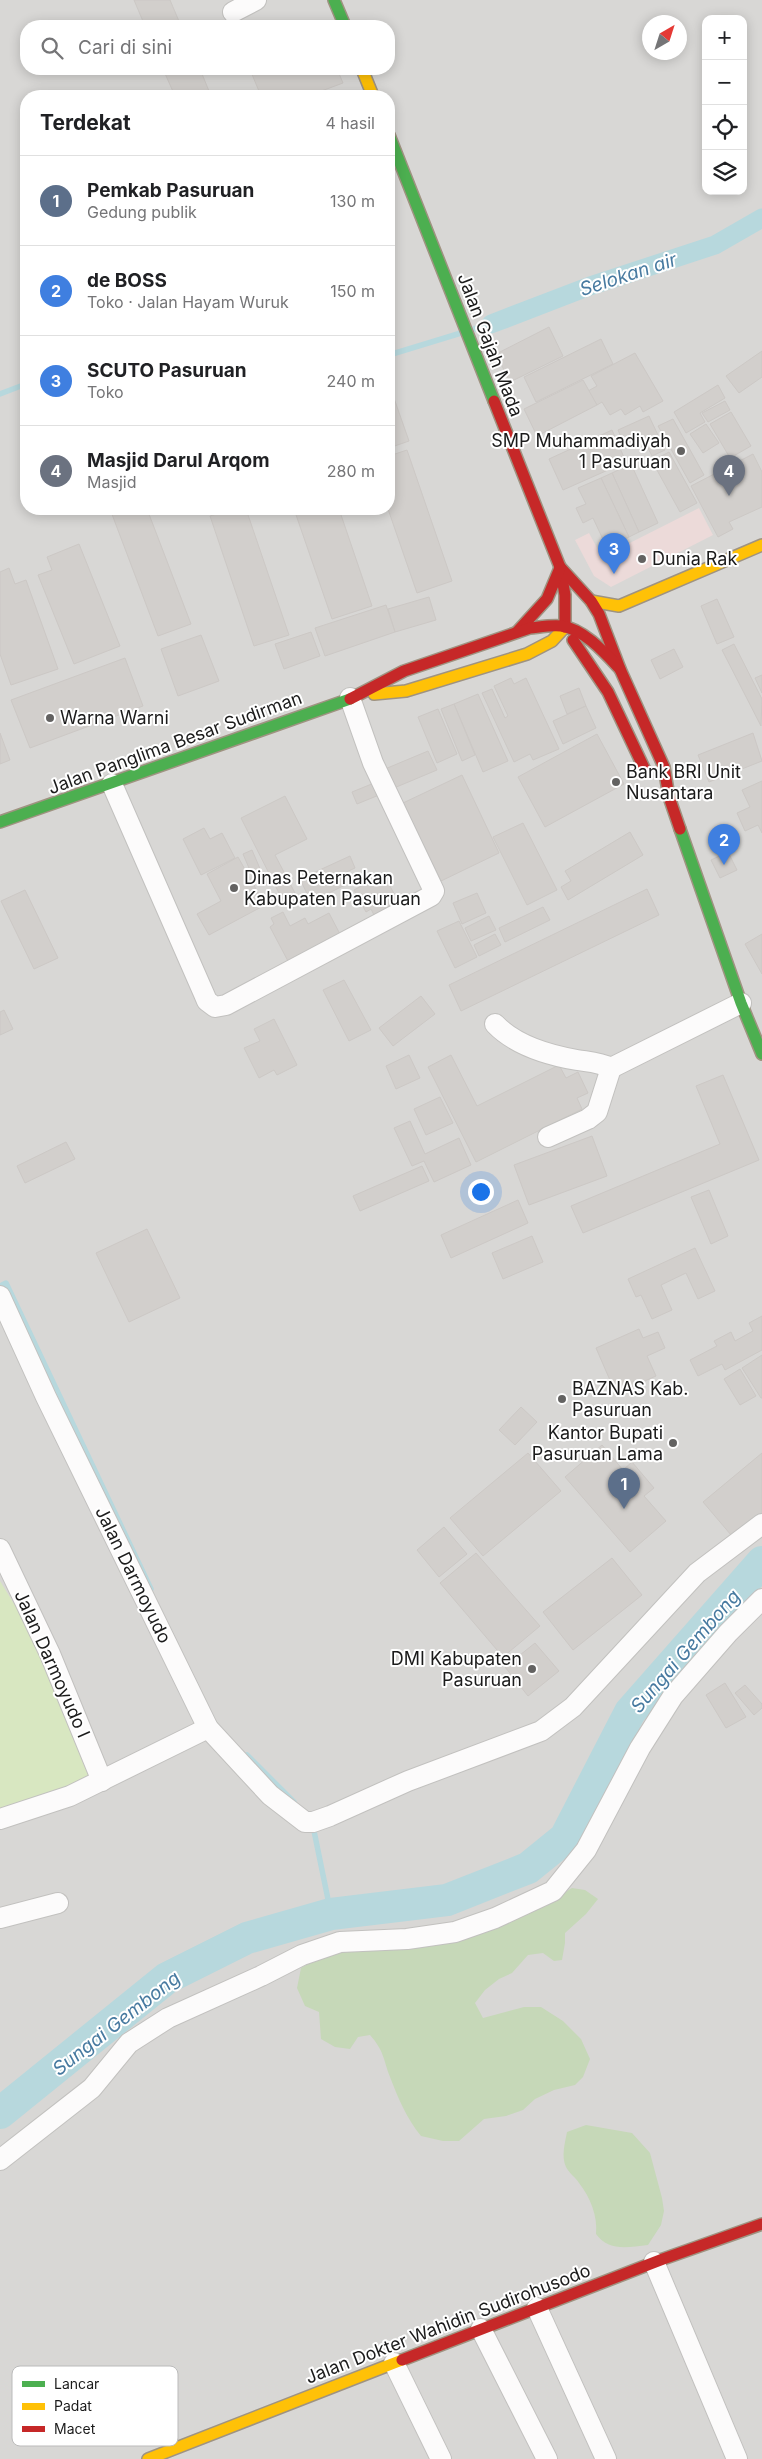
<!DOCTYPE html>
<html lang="id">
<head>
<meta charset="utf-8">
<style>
	:root { --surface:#fff; --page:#f6f6f6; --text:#202124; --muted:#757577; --line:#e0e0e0; --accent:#1a73e8 }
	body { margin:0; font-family:Inter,sans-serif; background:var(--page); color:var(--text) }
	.controls { position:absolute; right:15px; top:15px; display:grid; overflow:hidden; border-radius:10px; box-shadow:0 2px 12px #0003 }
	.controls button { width:45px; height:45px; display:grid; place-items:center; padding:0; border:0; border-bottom:1px solid var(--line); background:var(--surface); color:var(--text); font:25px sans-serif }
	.compass { position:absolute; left:642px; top:15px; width:45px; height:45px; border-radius:50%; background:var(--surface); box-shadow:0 2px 12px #0003; rotate:39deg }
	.you { position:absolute; left:480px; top:1191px; width:18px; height:18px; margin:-12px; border:4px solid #fff; border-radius:50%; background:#1a73e8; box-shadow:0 0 0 8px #1a73e833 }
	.badge { display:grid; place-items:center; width:32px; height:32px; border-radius:50%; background:var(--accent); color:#fff; font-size:16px; font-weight:700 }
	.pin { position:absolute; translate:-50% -41px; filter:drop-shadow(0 1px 2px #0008) }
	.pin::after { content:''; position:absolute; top:26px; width:18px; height:15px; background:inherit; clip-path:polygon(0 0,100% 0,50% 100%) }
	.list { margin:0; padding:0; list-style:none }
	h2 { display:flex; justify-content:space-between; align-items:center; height:65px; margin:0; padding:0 20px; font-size:21px }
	h2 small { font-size:16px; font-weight:400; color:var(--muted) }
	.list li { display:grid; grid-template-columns:32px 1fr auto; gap:15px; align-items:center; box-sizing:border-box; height:90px; padding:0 20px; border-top:1px solid var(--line) }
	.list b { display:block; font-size:19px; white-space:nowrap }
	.list p { margin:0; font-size:16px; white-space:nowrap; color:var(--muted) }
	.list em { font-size:16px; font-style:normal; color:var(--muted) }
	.icon { flex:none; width:28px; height:28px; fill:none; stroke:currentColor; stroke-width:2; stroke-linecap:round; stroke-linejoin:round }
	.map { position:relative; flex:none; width:762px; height:2459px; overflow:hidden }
	.search { position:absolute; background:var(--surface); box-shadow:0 2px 12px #0003; left:20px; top:20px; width:375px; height:55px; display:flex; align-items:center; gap:12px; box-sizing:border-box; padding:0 18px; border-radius:20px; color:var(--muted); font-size:19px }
	.panel { position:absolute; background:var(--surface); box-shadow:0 2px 12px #0003; left:20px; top:90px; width:375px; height:425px; border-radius:20px }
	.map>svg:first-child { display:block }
	.residential { fill:#d8d7d5; fill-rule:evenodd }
	.commercial { fill:#ecdad9 }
	.grass { fill:#d8e7c1 }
	.forest { fill:#c6d8b8 }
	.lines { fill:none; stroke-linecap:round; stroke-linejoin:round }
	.stream { stroke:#b7d8dd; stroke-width:5.5 }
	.canal { stroke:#b7d8dd; stroke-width:19 }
	.river { stroke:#b7d8dd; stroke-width:32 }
	.building { fill:#d2cfcc; stroke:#ccc8c5 }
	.street-casing { stroke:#c2c1bf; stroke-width:22 }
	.fast-casing { stroke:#9f9381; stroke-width:14 }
	.slow-casing { stroke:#9f9381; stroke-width:14 }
	.jam-casing { stroke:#9f9381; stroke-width:14 }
	.street { stroke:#fcfbfb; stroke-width:20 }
	.fast { stroke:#4caf50; stroke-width:11 }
	.slow { stroke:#ffc107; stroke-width:11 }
	.jam { stroke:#c62828; stroke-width:11 }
	.poi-dot { fill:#636261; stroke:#fff; stroke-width:2 }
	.labels { text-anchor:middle; stroke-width:4; stroke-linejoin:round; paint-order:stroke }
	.street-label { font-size:18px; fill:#1b1b1b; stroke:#fff }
	.poi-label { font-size:18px; fill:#1b1b1b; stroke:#fff; text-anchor:start }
	.water-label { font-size:19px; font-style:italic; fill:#477aa0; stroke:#fff }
	.key { fill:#fff; stroke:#bbb; stroke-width:1 }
	.key-label { font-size:14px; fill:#1b1b1b }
</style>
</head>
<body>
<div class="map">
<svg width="762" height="2459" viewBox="0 0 762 2459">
	<rect width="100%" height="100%" fill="#e9e7e3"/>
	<path class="residential" d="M0 0H762V2459H0ZM706 19H743V191H706ZM650 22H680V52H650ZM26 26H389V69H26ZM26 96H389V509H26Z"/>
	<polygon class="commercial" points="699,508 713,535 611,587 594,576 575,540 589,533 602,557"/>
	<polygon class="grass" points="0,1581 45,1654 95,1775 72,1789 0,1808"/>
	<g class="forest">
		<path d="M572 1888 585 1890 598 1899 586 1914 565 1933V1943L562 1960 554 1961 543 1953 528 1955 512 1973 499 1979 485 1990 475 2003 483 2018 524 2007H541L563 2021 581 2039 590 2059 583 2077 575 2085 554 2090 535 2099 523 2110 506 2116 484 2119 459 2141H443L421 2136C407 2119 398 2098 390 2077 383 2058 384 2051 370 2035L358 2037 350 2049 335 2047 321 2039 319 2012 305 2006 297 1988 301 1968 325 1954 534 1911Z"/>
		<path d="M586 2125 632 2133 650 2153 662 2198 664 2211 661 2225 648 2245C628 2247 609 2252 596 2234 598 2216 590 2197 579 2183 576 2178 569 2173 566 2167 561 2156 565 2143 567 2132Z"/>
	</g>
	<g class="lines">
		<g class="stream">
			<polyline points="474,329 491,324"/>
			<polyline points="389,355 461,333"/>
			<polyline points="0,394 26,384"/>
			<polyline points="0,1286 6,1283 151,1589"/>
			<polyline points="247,1755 294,1802"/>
			<polyline points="313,1826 331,1914"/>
		</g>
		<polyline class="canal" points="491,324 590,286 715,245 762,218"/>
		<polyline class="river" points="0,2113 167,1978 247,1938 331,1914 447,1900 528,1868 565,1838 630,1712 762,1562"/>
	</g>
	<g class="building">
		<polygon points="134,0 170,0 181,26 145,26"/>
		<polygon points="163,69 200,69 211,96 175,96"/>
		<polygon points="258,69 337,69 343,83 308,96 261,96 251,72"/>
		<polygon points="549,327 563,356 510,382 496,354"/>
		<polygon points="601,339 613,364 536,402 524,377"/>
		<polygon points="762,351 762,377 739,393 726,376"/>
		<polygon points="635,353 663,401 643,412 640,406 625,415 621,409 610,415 602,402 597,405 588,391 597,386 591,376"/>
		<polygon points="583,380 597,405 537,436 524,409"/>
		<polygon points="389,384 409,441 389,448"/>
		<polygon points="718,385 725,398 700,413 705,422 686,433 674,412"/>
		<polygon points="725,401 730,410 708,422 702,413"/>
		<polygon points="731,412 751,446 730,458 710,424"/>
		<polygon points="649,416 665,450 652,456 642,436 624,444 618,430"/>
		<polygon points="673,419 704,475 690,483 658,426"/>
		<polygon points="706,424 719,443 703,453 690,434"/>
		<polygon points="612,430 626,462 563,490 549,459"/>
		<polygon points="407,450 452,581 417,593 388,509 389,456"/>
		<polygon points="669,452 697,503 680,512 652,461"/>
		<polygon points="753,454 762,472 762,507 729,522 733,529 718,537 691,486"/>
		<polygon points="631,464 658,523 639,532 612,473"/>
		<polygon points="612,473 639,532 629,537 601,478"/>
		<polygon points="601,478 629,537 607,548 593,518 583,523 576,508 586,504 578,488"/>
		<polygon points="110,509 147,509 191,624 158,636"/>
		<polygon points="233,509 246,509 289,635 254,646 210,516"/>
		<polygon points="294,509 339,509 372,606 332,619"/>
		<polygon points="79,544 120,646 74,664 38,575 52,570 47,557"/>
		<polygon points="9,568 15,584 26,580 58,669 11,685 0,654 0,572"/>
		<polygon points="429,597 436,620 395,632 388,609"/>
		<polygon points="717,599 734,637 717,644 701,606"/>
		<polygon points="386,605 395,632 325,656 315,628"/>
		<polygon points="311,632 320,656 284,669 275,644"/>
		<polygon points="201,635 219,681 178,696 161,649"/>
		<polygon points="734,644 762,699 761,726 722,650"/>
		<polygon points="674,649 683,667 660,679 651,660"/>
		<polygon points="125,658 143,706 30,748 11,700"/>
		<polygon points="762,675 762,693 755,678"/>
		<polygon points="511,678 514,684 526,678 559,749 533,760 530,754 514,762 482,693 492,689 505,718 508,716 494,686"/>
		<polygon points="579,688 586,706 567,714 560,696"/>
		<polygon points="478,694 508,761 483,772 454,704"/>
		<polygon points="454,704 475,755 462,761 441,709"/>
		<polygon points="586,706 596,728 563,744 553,721"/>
		<polygon points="438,709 457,754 437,763 418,717"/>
		<polygon points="0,733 10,760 0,764"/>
		<polygon points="753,733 762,761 709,782 698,755"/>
		<polygon points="597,734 624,784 545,827 518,777"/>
		<polygon points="428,751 437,770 394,788 385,769"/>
		<polygon points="462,775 499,853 441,881 403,803"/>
		<polygon points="379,781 384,793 357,804 352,792"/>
		<polygon points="762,781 762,833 758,825 745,831 737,813 750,807 742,790"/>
		<polygon points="285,796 307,839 275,855 295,893 282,899 241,818"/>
		<polygon points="523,823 557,890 527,905 493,837"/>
		<polygon points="204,828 210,839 222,833 235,858 201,875 183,839"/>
		<polygon points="630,832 643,855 568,900 561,887 571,881 565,871"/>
		<polygon points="252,850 261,871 252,875 243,854"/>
		<polygon points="728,852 737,870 720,878 711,860"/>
		<polygon points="350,856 355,868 340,875 345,885 311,902 300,879"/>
		<polygon points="238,857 265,905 209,935 197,914 221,901 207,874"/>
		<polygon points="383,874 400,904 375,917 371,909 366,912 354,890"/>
		<polygon points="647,889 659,915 461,1011 449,985"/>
		<polygon points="25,890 58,958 34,969 1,901"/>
		<polygon points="477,893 486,913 462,924 453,903"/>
		<polygon points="543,907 550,920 505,942 499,928"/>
		<polygon points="283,912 290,926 305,918 308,924 329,913 341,936 289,963 270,927 274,924 271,918"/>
		<polygon points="489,916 496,930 471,941 465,928"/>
		<polygon points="459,921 477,957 455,968 437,931"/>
		<polygon points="495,934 501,945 479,956 474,945"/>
		<polygon points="762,934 762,974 745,944"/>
		<polygon points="344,980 371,1030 349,1041 323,990"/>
		<polygon points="421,996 435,1014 393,1046 379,1028"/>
		<polygon points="4,1010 13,1029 0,1035 0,1012"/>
		<polygon points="274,1019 297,1065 277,1075 274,1070 259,1078 244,1048 260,1041 254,1029"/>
		<polygon points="409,1055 420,1078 396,1089 386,1066"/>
		<polygon points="451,1055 477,1106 559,1065 566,1078 578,1072 588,1093 577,1098 582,1109 476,1162 428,1067"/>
		<polygon points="723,1075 759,1160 583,1233 571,1206 720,1144 696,1086"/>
		<polygon points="440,1097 453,1123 426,1135 414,1109"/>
		<polygon points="410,1121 425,1154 459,1138 471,1165 434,1182 424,1161 412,1166 394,1128"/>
		<polygon points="592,1136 607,1176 529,1205 514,1165"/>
		<polygon points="66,1142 75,1159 25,1183 17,1166"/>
		<polygon points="422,1166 429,1181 360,1211 353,1196"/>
		<polygon points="709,1190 728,1236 711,1244 691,1197"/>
		<polygon points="518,1200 528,1223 451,1258 441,1235"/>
		<polygon points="147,1229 180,1298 129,1322 96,1253"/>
		<polygon points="532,1236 543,1262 503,1279 492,1253"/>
		<polygon points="695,1248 715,1291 698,1299 686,1273 661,1285 672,1310 652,1319 641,1295 636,1297 628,1279"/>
		<polygon points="762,1316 762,1350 725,1370 722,1364 698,1376 690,1360 717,1346 714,1341 731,1332 735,1341 753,1331 749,1323"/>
		<polygon points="639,1329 643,1338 658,1332 665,1348 647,1356 656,1376 616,1394 596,1348"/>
		<polygon points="762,1355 762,1398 761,1398 742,1368"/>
		<polygon points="740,1369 756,1396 740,1405 724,1379"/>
		<polygon points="521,1407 537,1422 515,1445 499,1430"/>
		<polygon points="602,1445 623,1470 632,1462 654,1488 644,1496 666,1521 630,1552 565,1477"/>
		<polygon points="528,1453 561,1491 483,1556 450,1518"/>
		<polygon points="762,1453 762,1521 737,1542 703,1502"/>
		<polygon points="444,1527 467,1554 439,1577 417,1550"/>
		<polygon points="476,1553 540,1626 503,1657 440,1583"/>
		<polygon points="612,1558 642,1595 573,1650 543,1612"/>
		<polygon points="535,1643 559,1671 528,1696 505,1667"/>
		<polygon points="725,1683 746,1717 726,1728 706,1695"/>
		<polygon points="745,1685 762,1704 762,1708 754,1715 735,1693"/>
	</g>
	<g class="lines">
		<g class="street-casing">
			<g id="street">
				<polyline points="233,12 256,0"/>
				<polyline points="112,784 204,994 207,1001 215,1007 226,1005 431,896 434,891 373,763 350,698"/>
				<path d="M495 1024C515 1045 548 1055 577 1060 589 1062 599 1062 611 1068L741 1003"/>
				<polyline points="548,1137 588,1119 597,1112 611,1068"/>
				<polyline points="0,1296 46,1397 208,1728 270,1795 305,1822 313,1822 330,1816 408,1781 541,1731 573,1707 697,1573 762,1524"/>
				<polyline points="0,1549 50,1654 102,1781"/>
				<polyline points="0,1819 70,1796 208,1728"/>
				<polyline points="0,1918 58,1903"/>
				<polyline points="0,2160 92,2088 129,2043 168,2018 261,1976 302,1955 340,1942 407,1939 455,1932 495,1918 553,1891 586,1850 640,1748 673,1696 728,1633 762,1599"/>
				<polyline points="654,2262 737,2459"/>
				<polyline points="537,2308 606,2459"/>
				<polyline points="481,2329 547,2459"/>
				<polyline points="394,2363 441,2459"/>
			</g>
		</g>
		<g class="fast-casing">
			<g id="fast">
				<polyline points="334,0 345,26"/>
				<polyline points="389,135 494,401"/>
				<polyline points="0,822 350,699"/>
				<polyline points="680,829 741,1003 762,1054"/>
			</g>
		</g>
		<g class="slow-casing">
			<g id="slow">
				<polyline points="362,69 373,96"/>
				<polyline points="591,601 619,606 762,545"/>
				<polyline points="374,694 406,691 527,654 552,641 565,627"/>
				<polyline points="148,2459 402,2360"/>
			</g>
		</g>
		<g class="jam-casing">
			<g id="jam">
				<polyline points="494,401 560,567 565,595 565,627"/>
				<polyline points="560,567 591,601 599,614 620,669 664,767 669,797 680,829"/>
				<polyline points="517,632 547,599 560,568"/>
				<polyline points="573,640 608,692 645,770"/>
				<path d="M350 699 404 671 530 628C540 627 551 625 561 626 584 629 605 653 620 669"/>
				<polyline points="402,2360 663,2259 762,2224"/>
			</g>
		</g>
		<use href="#street" class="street"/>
		<use href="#fast" class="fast"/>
		<use href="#slow" class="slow"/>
		<use href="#jam" class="jam"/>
	</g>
	<g class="poi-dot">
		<circle cx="681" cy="451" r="5"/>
		<circle cx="642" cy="559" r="5"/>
		<circle cx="50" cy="718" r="5"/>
		<circle cx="616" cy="782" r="5"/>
		<circle cx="234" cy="888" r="5"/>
		<circle cx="562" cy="1399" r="5"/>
		<circle cx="673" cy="1443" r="5"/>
		<circle cx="532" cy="1669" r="5"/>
	</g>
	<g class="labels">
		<g class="street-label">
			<text transform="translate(490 345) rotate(69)" y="6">Jalan Gajah Mada</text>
			<text transform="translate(175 743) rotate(-20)" y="6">Jalan Panglima Besar Sudirman</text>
			<text transform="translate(133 1575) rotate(64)" y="6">Jalan Darmoyudo</text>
			<text transform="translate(52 1664) rotate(66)" y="6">Jalan Darmoyudo I</text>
			<text transform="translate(448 2324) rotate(-21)" y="6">Jalan Dokter Wahidin Sudirohusodo</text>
		</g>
		<g class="poi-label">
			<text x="671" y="447" text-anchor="end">SMP Muhammadiyah<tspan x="671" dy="21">1 Pasuruan</tspan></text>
			<text x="652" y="565">Dunia Rak</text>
			<text x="60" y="724">Warna Warni</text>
			<text x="626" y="778">Bank BRI Unit<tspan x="626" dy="21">Nusantara</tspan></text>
			<text x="244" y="884">Dinas Peternakan<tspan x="244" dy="21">Kabupaten Pasuruan</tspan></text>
			<text x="572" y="1395">BAZNAS Kab.<tspan x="572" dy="21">Pasuruan</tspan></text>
			<text x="663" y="1439" text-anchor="end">Kantor Bupati<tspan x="663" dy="21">Pasuruan Lama</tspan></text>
			<text x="522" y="1665" text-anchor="end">DMI Kabupaten<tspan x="522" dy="21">Pasuruan</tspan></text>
		</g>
		<g class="water-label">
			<text transform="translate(628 274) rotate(-18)" y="7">Selokan air</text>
			<text transform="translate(685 1651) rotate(-49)" y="7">Sungai Gembong</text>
			<text transform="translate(116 2023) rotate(-38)" y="7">Sungai Gembong</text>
		</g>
	</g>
	<rect x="12" y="2366" width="166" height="80" rx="8" class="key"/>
	<rect x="22" y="2381" width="23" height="6" fill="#4caf50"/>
	<rect x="22" y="2403" width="23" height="7" fill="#ffc107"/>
	<rect x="22" y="2426" width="23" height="6" fill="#c62828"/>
	<g class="key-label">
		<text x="54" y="2389">Lancar</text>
		<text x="54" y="2411">Padat</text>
		<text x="54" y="2434">Macet</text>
	</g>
</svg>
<div class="controls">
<button>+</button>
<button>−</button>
<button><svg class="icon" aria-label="locate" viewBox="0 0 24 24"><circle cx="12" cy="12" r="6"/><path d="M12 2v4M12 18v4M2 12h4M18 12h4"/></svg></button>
<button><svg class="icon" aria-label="layers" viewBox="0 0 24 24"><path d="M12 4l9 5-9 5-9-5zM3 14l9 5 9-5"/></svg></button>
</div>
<svg class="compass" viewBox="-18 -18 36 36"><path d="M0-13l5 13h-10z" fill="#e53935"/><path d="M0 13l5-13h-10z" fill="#757577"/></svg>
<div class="you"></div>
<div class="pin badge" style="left:624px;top:1509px;background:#5c6f8a">1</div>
<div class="pin badge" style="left:724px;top:865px;background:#3f7fe0">2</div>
<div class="pin badge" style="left:614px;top:574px;background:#3f7fe0">3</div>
<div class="pin badge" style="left:729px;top:496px;background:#6b7280">4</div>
<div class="search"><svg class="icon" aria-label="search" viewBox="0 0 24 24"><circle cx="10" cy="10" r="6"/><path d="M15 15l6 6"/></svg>Cari di sini</div>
<section class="panel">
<h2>Terdekat<small>4 hasil</small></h2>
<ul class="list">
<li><span class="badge" style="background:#5c6f8a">1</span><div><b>Pemkab Pasuruan</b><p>Gedung publik</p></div><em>130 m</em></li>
<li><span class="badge" style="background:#3f7fe0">2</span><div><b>de BOSS</b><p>Toko · Jalan Hayam Wuruk</p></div><em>150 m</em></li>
<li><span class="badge" style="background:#3f7fe0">3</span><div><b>SCUTO Pasuruan</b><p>Toko</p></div><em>240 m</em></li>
<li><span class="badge" style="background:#6b7280">4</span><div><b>Masjid Darul Arqom</b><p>Masjid</p></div><em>280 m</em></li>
</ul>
</section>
</div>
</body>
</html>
